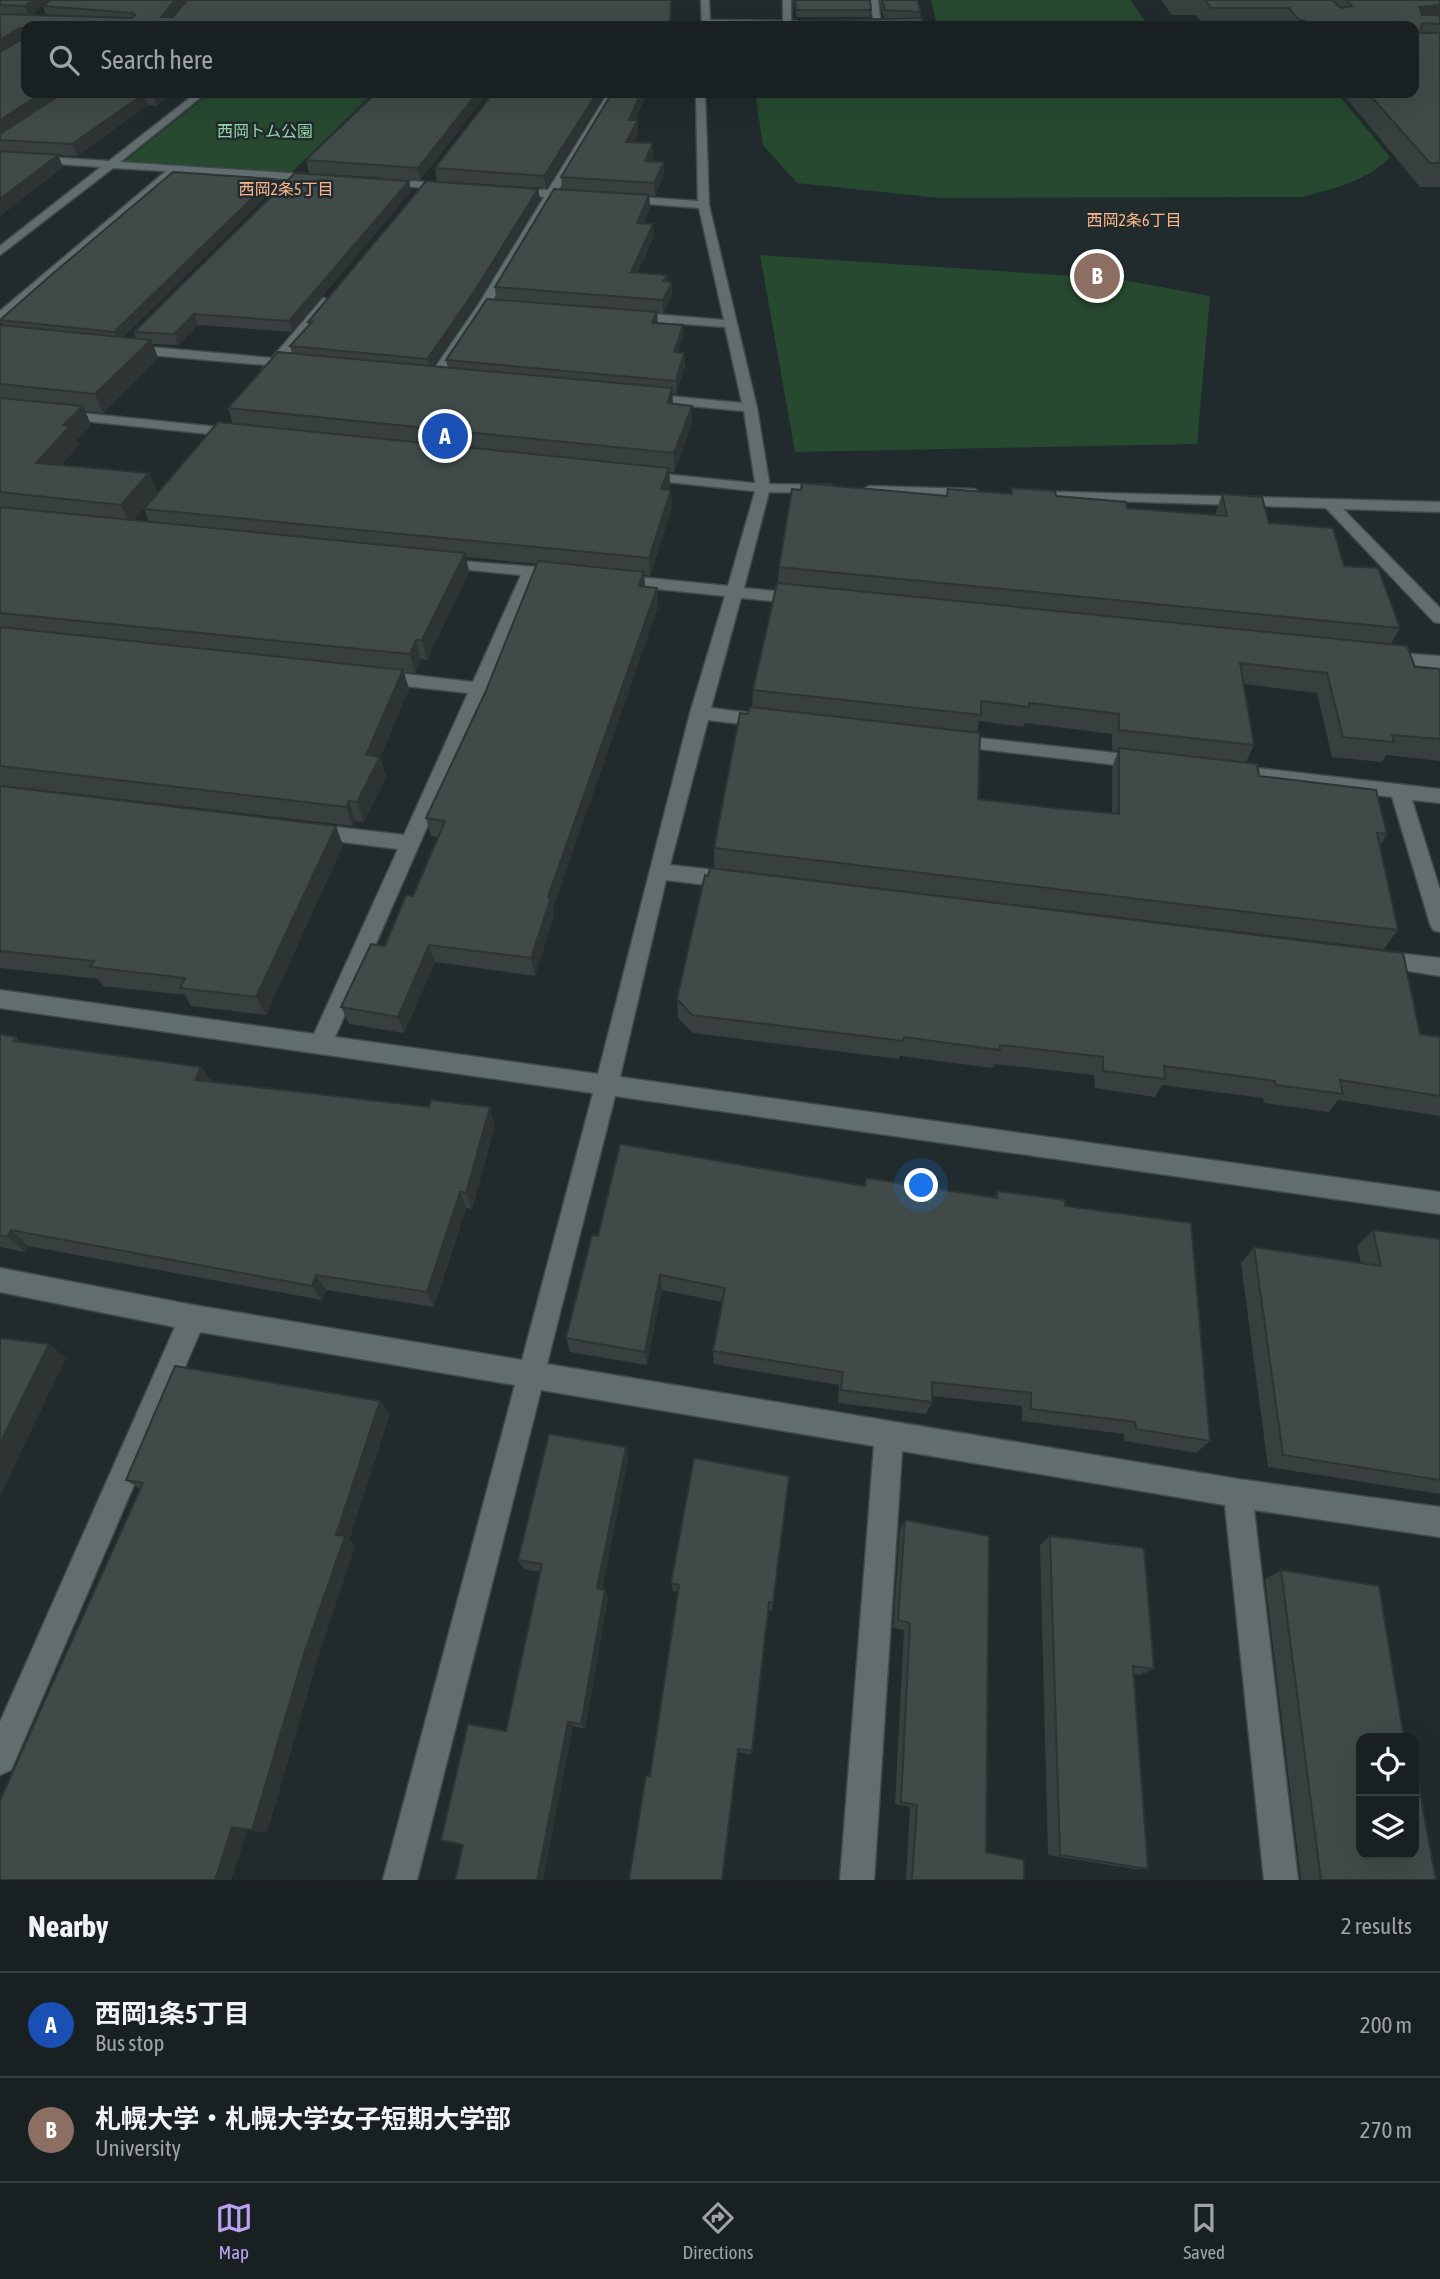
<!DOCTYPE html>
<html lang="en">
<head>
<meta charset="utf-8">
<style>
	:root { --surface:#192022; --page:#22282a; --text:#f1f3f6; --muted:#9fa3a5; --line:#373e40; --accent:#bca0f2 }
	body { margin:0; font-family:"Asap Condensed","Noto Sans JP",sans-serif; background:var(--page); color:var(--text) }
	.controls { position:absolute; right:21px; bottom:21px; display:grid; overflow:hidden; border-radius:14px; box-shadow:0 7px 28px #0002 }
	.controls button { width:63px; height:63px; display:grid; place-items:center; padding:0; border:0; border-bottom:2px solid var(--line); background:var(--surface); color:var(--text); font:35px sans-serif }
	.you { position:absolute; left:922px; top:1186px; width:24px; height:24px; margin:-18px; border:5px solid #fff; border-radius:50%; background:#1a73e8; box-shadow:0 0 0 10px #1a73e833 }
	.badge { display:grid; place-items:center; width:46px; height:46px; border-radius:50%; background:var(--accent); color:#fff; font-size:23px; font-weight:700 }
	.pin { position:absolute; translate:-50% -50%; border:4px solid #fff; box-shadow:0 2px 7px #0006 }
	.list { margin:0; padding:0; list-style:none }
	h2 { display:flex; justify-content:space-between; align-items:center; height:91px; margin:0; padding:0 28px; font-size:30px }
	h2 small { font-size:23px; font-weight:400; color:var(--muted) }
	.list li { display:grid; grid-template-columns:46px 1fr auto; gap:21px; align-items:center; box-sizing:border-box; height:105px; padding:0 28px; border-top:2px solid var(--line) }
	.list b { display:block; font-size:26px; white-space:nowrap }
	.list p { margin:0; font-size:23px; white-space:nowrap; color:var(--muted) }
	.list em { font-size:23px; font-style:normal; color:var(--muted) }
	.icon { flex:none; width:38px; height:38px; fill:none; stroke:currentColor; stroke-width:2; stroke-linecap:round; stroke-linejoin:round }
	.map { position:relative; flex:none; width:1440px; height:1880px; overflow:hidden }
	.search { position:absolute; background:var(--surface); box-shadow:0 7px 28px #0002; left:21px; right:21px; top:21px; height:77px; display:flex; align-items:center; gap:18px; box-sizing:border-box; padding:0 24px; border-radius:14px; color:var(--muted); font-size:26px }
	.sheet { height:301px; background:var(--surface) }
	nav { display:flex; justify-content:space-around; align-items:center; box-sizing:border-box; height:98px; border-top:2px solid var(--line); background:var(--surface); font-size:19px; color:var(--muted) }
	nav a { display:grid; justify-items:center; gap:4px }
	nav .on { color:var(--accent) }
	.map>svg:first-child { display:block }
	.green { fill:#264930 }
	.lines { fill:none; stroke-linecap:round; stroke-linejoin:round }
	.minor-casing { stroke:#41494c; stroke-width:3 }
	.tertiary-casing { stroke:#41494c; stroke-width:3 }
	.minor { fill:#626d70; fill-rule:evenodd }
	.tertiary { fill:#626d70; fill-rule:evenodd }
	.wall { fill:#37403f; fill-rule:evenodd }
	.shaded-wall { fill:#2d3433 }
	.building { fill:#404b49; stroke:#2d3433; stroke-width:2 }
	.labels { text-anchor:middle; stroke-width:5; stroke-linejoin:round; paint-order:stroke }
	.far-park-label { font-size:16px; fill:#94d6a5; stroke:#212b2e }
	.far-neighbourhood-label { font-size:16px; fill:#fcb58b; stroke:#212b2e }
</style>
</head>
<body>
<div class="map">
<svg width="1440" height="1880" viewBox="0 0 1440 1880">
	<rect width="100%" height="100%" fill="#212b2e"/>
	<g class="green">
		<polygon points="931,0 1131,0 1148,26 937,26"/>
		<polygon points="210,93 373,93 292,172 125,161"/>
		<path d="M755 93H1337L1390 157C1366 182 1335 188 1302 197L939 198 797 183 763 145Z"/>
		<polygon points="760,255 1118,279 1210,296 1197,444 795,452"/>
	</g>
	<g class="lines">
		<g class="minor-casing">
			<g id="minor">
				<polygon points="701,0 709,0 710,20 783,21 783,0 791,0 791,21 830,24 702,26"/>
				<polygon points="870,0 878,0 881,26 874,24"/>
				<polygon points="196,93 206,93 120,162 318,175 323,178 318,181 178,172 0,321 0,311 166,171 113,168 0,255 0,246 101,167 0,160 0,154 109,161"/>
				<polygon points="608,93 617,93 558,191 585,196 580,199 554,197 490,305 443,376 431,379 429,376 478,305 544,197 506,191 511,188 548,190"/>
				<polygon points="696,93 705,93 709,205 757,408 770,488 744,588 802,594 810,599 802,604 741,598 711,708 767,715 776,721 767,727 708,720 670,865 732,872 739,875 742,880 739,885 732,888 666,880 620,1077 1440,1192 1440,1214 615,1096 547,1364 1238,1479 1440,1507 1440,1537 1254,1510 1298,1880 1264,1880 1225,1505 902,1451 874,1880 840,1880 874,1446 541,1390 417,1880 383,1880 515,1385 200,1332 11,1770 0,1775 0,1722 175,1327 0,1292 0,1268 193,1305 522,1360 593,1093 0,1008 0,990 314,1034 398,849 311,838 301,831 311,824 404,835 468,693 378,683 369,677 378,671 473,682 521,575 441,567 435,565 435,559 562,569 568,571 568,577 537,576 335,1037 598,1074 690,713 725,596 618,585 610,580 618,575 728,586 756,488 744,411 647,402 640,398 647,394 742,403 725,327 629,320 623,316 629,312 724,320 699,208 623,202 618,199 623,196 698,201"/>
				<polygon points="382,179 451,184 456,187 451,190 378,184 377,182"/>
				<polygon points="323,298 333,301 285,359 303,361 303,367 279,366 269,374 262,370 266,365 127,353 121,349 127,345 272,358"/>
				<polygon points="1385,652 1440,656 1440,668 1379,661 1376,657 1379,653"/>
				<polygon points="952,735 1143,756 1152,762 1143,768 946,745 943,741 946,737"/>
				<polygon points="1230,765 1440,789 1440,803 1412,800 1440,890 1440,932 1433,930 1430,924 1392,797 1223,777 1221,772"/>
				<polygon points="1379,951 1440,958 1440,976 1371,965 1368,959 1371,953"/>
			</g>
		</g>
		<g class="tertiary-casing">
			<g id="tertiary">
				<polygon points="61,411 238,429 245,433 238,437 56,418 54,415"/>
				<polygon points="643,472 763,484 830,485 837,489 830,493 763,492 638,479 636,476"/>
				<polygon points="869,486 974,489 981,493 974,497 864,493 862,490"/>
				<polygon points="1027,491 1440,502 1440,512 1343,509 1440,608 1440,623 1434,622 1326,508 1022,498 1020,495"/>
			</g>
		</g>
		<use href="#minor" class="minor"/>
		<use href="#tertiary" class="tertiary"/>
	</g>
	<g class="wall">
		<polygon points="0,0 50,0 31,15 46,15 43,6 671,11 671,26 26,26 26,93 173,93 157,106 148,105 77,156 58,155 63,167 0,216"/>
		<polygon points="793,0 870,0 870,17 797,17"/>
		<polygon points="879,0 917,0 921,12 920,18 924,26 799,26 799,21 899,19 884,18"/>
		<polygon points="1161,0 1440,0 1440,187 1420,187 1342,93 1414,93 1414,26 1204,26 1196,15 1172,15"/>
		<polygon points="488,93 420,180 309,173 306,160"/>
		<polygon points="493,93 605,93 546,188 437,181 435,168"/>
		<polygon points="612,93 647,93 635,120 638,120 638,133 633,142 653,143 653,156 651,161 664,162 664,175 655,196 628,194 650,207 643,223 654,236 637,273 667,275 667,282 672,282 672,295 663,313 496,300 495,287 562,189 561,177"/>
		<polygon points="272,179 275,188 123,337 136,338 134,332 409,181 411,191 292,332 198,325 178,345 153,344 158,358 103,413 85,411 91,425 76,440 79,445 61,465 149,473 157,493 133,520 149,522 144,509 233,424 228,408 292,353 290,346 309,325 308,322 538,189 540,199 476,304 433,366 448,368 446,360 658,323 683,337 678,353 684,353 685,366 676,394 672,394 673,404 692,424 674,472 669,472 670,485 668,490 672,507 650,576 644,575 645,587 657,588 658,607 553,908 554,915 535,976 435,962 404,1033 349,1024 341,1007 385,946 413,896 438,837 431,836 426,818 485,693 537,564 466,557 469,572 427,660 421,659 415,673 404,672 409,689 380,757 386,777 364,822 355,821 353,826 0,785 0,325 3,325 0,320"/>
		<path d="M1012 488 1127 508 1215 515 1222 494 1344 566 1400 628 1391 644 1415 667 1440 669V761L1386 755 1382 762 1332 757 1317 693 1244 684 1254 745 1246 762 1259 776 1387 834 1380 846 1398 930 1384 949 714 868V848L748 714 752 708 753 690 778 583 779 567 947 495 948 489 1011 494ZM979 721 1023 727 1025 723 1112 734V750L1118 751 1112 768V813L1054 808 978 799 977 733Z"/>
		<polygon points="0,786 343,845 266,1015 191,1006 185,995 103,986 98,979 0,968"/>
		<polygon points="677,999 1420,1034 1440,1037 1440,1116 1338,1100 1329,1112 1264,1103 1263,1098 1162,1085 1155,1097 1095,1088 1094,1075 995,1064 993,1068 900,1056 899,1059 693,1033 678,1018"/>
		<polygon points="0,1034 16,1037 20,1042 201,1067 211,1081 495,1125 472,1209 466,1208 434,1307 326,1290 322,1300 28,1246 25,1252 0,1247"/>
		<polygon points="866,1178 994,1197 997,1191 1065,1206 1210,1441 1196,1453 1124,1441 1124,1434 1022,1421 1022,1406 932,1396 932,1402 926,1414 838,1403 839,1385 714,1364 713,1351 722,1302 662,1290 647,1365 570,1352 566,1338 598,1236 864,1186"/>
		<polygon points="1373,1230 1440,1239 1440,1494 1268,1467 1241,1263 1254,1247 1361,1263 1357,1246"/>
		<polygon points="380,1401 390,1413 349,1540 355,1546 318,1657 267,1832 247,1830 231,1880 140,1489 126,1480"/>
		<polygon points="626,1447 628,1459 602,1589 608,1598 585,1729 573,1726 543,1880 455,1880 506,1731 540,1572 524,1569 518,1560"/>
		<polygon points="905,1520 986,1852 1024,1880 906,1880 910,1807 895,1804 904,1630 893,1628 900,1530"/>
		<polygon points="1050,1536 1154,1669 1140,1675 1133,1674 1148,1869 1134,1869 1048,1855 1040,1545"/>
		<polygon points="1281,1570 1404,1738 1436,1880 1301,1880 1265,1579"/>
		<polygon points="671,1583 773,1603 772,1611 768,1610 751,1755 738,1752 650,1776 678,1592 673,1591"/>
	</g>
	<g class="shaded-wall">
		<polygon points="32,0 50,0 29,16 25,6"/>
		<polygon points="175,0 187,0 165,26 161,17"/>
		<polygon points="1440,5 1440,24 1422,23 1419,7"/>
		<polygon points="20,28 25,39 0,54 0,40"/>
		<polygon points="42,93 65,93 0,136 0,120"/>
		<polygon points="155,93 173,93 157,106 153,94"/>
		<polygon points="477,93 488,93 420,180 418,168"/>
		<polygon points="597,93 605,93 546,188 544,176"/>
		<polygon points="641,93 647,93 629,132 629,120"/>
		<polygon points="144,94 148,105 77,156 72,144"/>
		<polygon points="638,120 638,133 627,154 626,142"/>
		<polygon points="653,143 653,156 646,174 645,161"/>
		<polygon points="58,155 63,167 0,216 0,199"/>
		<polygon points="664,162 664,175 655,196 654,183"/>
		<polygon points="272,179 275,188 118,341 114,332"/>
		<polygon points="409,181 411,191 292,332 289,321"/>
		<polygon points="538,189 540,199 476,304 430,370 427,359"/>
		<polygon points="649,195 650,207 638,235 637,223"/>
		<polygon points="653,224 654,236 632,285 631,272"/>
		<polygon points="672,282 672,295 663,313 663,300"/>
		<polygon points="657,312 658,325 652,323"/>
		<polygon points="194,314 198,325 178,345 174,334"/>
		<polygon points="683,325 683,337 674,365 674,352"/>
		<polygon points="151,340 158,358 103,413 95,394"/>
		<polygon points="684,353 685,366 676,394 676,381"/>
		<polygon points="672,388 673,407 668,403"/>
		<polygon points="83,406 91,425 76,440 79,445 45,482 36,463 63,425"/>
		<polygon points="692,406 692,424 674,472 674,453"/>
		<polygon points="669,468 670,485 661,507 661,489"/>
		<polygon points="149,473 157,493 130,524 121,505"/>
		<polygon points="671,490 672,507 650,576 649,558"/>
		<polygon points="465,553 469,572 427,660 422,640"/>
		<polygon points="644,572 645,591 639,586"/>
		<polygon points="657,588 658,607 553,908 554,915 535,976 531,958 548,897"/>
		<polygon points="416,640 421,659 415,673 410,654"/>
		<polygon points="403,670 409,689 376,766 380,757 386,777 364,822 357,802 366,755"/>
		<polygon points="349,801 355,821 353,826 346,807"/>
		<polygon points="336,826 343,845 266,1015 256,997"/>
		<polygon points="429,945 435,962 404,1033 398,1017"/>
		<polygon points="201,1067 213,1085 195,1080"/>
		<polygon points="490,1107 495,1125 472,1209 466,1193"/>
		<polygon points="460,1192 466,1208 434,1307 427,1292"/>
		<polygon points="11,1230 28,1246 25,1252 7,1237"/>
		<polygon points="316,1275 326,1290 322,1300 312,1286"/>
		<polygon points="660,1275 662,1290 647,1365 645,1352"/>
		<polygon points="49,1344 66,1358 0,1496 0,1443"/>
		<polygon points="380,1401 390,1413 349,1540 355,1546 318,1657 267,1832 252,1830 336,1535"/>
		<polygon points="626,1447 628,1459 601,1597 597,1588"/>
		<polygon points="605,1590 608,1598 585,1729 581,1724"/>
		<polygon points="568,1722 573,1726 543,1880 537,1880"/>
		<polygon points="232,1827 248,1828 231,1880 215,1880"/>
	</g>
	<g class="building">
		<polygon points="0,0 32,0 25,6 0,5"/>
		<polygon points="50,0 175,0 161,17 173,17 187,0 671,0 670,26 26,26 26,93 42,93 0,120 0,52 23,39 24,28 20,28 0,40 0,14 132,18 135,15 133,13 43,6"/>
		<polygon points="795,0 870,0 871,10 797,10"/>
		<polygon points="882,0 917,0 921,12 885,10"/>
		<polygon points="1205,0 1332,0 1341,8 1352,6 1346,0 1440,0 1440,5 1419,7 1422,15 1440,15 1440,24 1422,23 1420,33 1440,33 1440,163 1430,163 1368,93 1414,93 1414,26 1310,26 1304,20 1299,20 1289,8 1211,8"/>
		<polygon points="922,18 924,26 800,26 799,21"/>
		<polygon points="63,93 155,93 153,94 144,94 72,144 0,140 0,134"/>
		<polygon points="376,93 477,93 418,168 306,160"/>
		<polygon points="493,93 597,93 544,176 435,168"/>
		<polygon points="612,93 641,93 629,120 638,120 626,142 653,143 645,161 664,162 654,183 561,177"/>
		<polygon points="0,151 58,155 0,199"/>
		<polygon points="173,172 272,179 114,332 0,320 50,276"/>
		<polygon points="295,173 409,181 289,321 194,314 174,334 134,332"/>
		<polygon points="426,181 538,189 474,292 427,359 290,346 312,322 308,322"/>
		<polygon points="554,189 649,195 637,223 653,224 631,272 667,275 663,281 672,282 663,300 495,287"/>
		<polygon points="487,299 657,312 652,323 683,325 674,352 684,353 676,381 446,360"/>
		<polygon points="0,325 151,340 95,394 0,384"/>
		<polygon points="278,352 672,388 668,403 692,406 674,453 228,408"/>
		<polygon points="0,398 83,406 63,425 70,426 36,463 149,473 121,505 0,492"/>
		<polygon points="218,422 669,468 661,489 671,490 649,558 144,509"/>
		<polygon points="802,483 947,496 948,489 1012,494 1012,488 1055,491 1056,496 1126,502 1127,508 1227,516 1222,494 1262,497 1269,523 1333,528 1344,566 1378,568 1400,628 779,567 792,489 801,490"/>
		<polygon points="0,507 465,553 422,640 416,640 410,654 0,613"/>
		<polygon points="538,561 644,572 639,586 657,588 548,897 551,897 531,958 429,945 398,1017 341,1007 371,944 385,946 406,895 413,896 445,821 426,818 485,693"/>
		<polygon points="777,583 1407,646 1415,667 1440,669 1440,739 1392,735 1394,742 1343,737 1327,673 1240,663 1254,745 1119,730 1119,714 1029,703 1029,707 981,701 981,715 753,690"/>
		<polygon points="0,627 403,670 366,755 380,757 357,802 349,801 346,807 0,766"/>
		<polygon points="750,707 980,733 978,799 1054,808 1119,814 1119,748 1257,764 1259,776 1376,790 1387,834 1377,833 1398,930 714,848 740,713 748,714"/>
		<polygon points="0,786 336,826 256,997 180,988 185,978 90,967 94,961 0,951"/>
		<polygon points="710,868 1403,953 1420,1034 1440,1037 1440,1096 1340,1080 1343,1094 1276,1085 1275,1081 1164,1066 1165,1079 1103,1071 1103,1057 1000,1045 1000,1050 904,1037 903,1041 692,1015 677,999 705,875 708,876"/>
		<polygon points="0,1034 16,1037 13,1041 201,1067 195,1080 429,1107 431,1100 490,1107 466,1193 460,1192 427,1292 316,1275 312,1286 11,1230 7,1237 0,1235"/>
		<polygon points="620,1144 865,1186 866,1178 997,1198 997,1191 1065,1200 1065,1206 1191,1223 1210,1441 1136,1429 1135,1422 1031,1409 1031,1393 932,1382 932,1402 841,1390 843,1372 713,1351 725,1288 660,1275 645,1352 566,1338 592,1235 598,1236"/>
		<polygon points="1373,1230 1440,1239 1440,1480 1283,1455 1254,1247 1381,1266"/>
		<polygon points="0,1338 49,1344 0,1443"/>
		<polygon points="175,1366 380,1401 336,1535 345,1536 305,1651 252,1830 232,1827 215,1880 0,1880 0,1800 143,1483 126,1480"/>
		<polygon points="549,1434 626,1447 597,1588 605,1590 581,1724 568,1722 537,1880 455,1880 463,1845 441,1840 468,1724 506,1731 542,1564 518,1560"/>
		<polygon points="694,1458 789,1476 773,1603 769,1602 752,1751 738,1749 722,1880 629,1880 646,1776 650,1776 679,1585 671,1583"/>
		<polygon points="905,1520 989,1536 986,1852 1024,1860 1024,1880 912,1880 917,1805 901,1802 910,1623 898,1620"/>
		<polygon points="1050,1536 1144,1548 1154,1669 1133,1666 1148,1869 1060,1855"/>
		<polygon points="1281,1570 1379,1586 1404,1738 1361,1738 1361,1854 1414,1854 1414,1760 1436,1880 1321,1880"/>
	</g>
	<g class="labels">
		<g class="far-park-label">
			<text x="265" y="137">西岡トム公園</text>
		</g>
		<g class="far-neighbourhood-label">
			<text x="286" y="195">西岡2条5丁目</text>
			<text x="1134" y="226">西岡2条6丁目</text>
		</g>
	</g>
</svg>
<div class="controls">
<button><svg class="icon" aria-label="locate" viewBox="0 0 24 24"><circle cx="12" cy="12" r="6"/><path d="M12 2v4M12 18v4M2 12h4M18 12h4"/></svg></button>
<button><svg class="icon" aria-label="layers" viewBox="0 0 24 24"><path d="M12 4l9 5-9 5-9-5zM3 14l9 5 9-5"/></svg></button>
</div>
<div class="you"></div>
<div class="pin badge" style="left:445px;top:436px;background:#1a4fb4">A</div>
<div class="pin badge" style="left:1097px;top:276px;background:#8d6e63">B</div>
<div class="search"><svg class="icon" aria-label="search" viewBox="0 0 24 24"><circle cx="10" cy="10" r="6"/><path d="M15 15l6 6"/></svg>Search here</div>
</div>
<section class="sheet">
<h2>Nearby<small>2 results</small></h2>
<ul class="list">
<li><span class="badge" style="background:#1a4fb4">A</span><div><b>西岡1条5丁目</b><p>Bus stop</p></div><em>200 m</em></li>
<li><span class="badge" style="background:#8d6e63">B</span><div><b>札幌大学・札幌大学女子短期大学部</b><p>University</p></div><em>270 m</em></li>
</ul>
</section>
<nav>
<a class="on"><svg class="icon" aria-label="map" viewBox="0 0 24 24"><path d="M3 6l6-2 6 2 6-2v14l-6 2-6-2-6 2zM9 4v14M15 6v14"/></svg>Map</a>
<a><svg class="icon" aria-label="directions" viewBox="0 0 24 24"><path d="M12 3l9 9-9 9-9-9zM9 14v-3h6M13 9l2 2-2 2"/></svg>Directions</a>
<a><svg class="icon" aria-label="saved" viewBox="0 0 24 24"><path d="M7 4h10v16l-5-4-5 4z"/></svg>Saved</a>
</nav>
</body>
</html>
